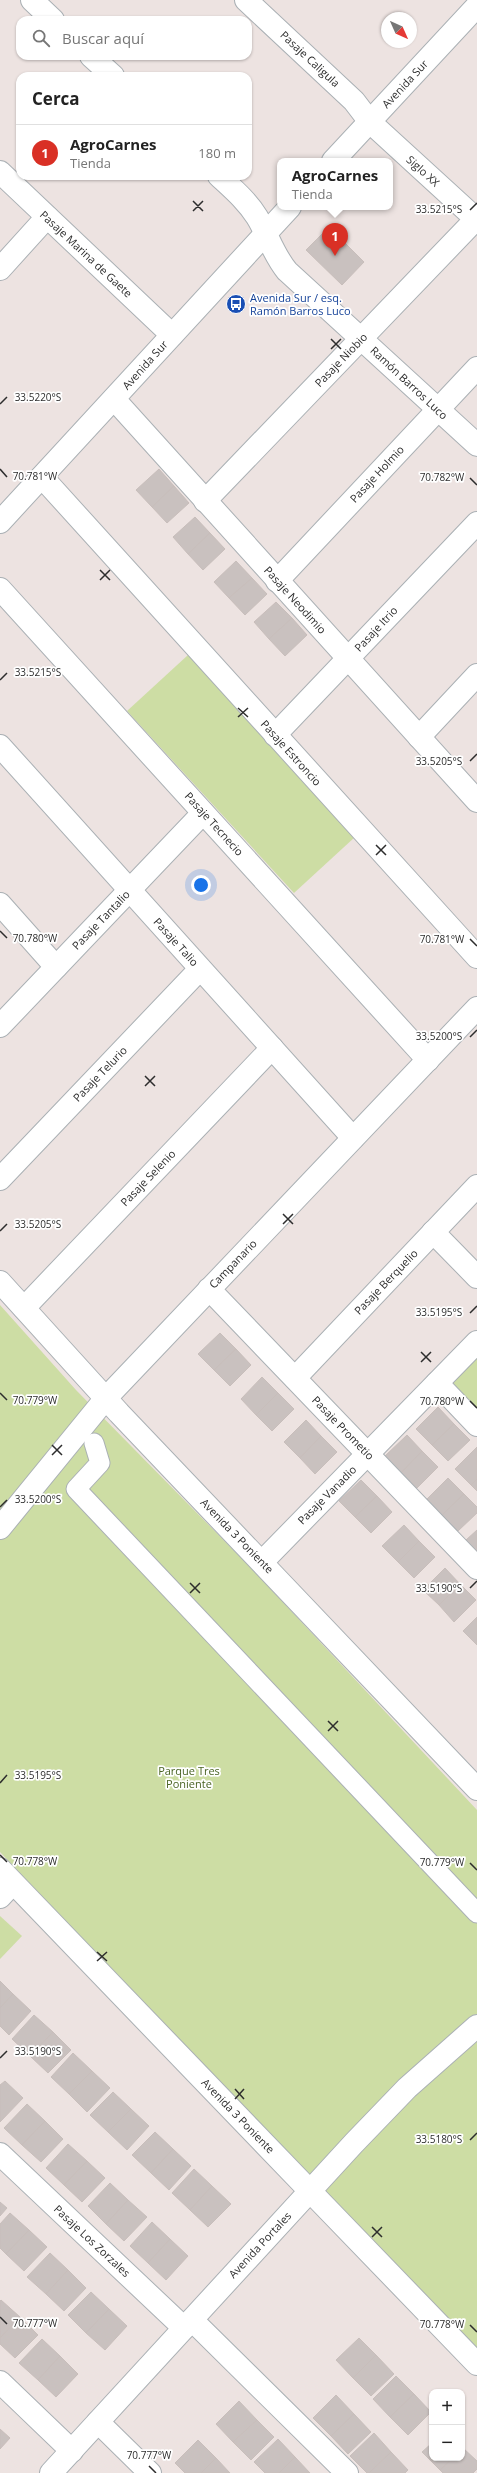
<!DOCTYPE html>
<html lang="es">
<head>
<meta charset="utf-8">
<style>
	:root { --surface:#fff; --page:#f6f6f6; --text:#222; --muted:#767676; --line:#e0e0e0; --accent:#d93025 }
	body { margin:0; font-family:"Open Sans",sans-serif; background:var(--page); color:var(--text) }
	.controls { position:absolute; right:12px; bottom:12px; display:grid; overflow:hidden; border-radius:8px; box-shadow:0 1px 3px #0004 }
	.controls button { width:36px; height:36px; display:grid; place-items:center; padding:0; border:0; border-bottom:1px solid var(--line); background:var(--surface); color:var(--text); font:20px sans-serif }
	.compass { position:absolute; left:381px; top:12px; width:36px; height:36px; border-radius:50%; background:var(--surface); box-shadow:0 1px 3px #0004; rotate:135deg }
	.you { position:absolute; left:201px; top:885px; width:14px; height:14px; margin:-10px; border:3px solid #fff; border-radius:50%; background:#1a73e8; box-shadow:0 0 0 6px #1a73e833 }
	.badge { display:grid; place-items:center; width:26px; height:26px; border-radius:50%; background:var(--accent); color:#fff; font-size:13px; font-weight:700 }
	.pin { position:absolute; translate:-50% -33px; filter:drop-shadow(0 1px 2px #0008) }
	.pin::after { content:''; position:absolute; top:21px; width:14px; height:12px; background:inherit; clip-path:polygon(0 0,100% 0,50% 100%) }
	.popup { position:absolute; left:277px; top:158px; width:116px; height:52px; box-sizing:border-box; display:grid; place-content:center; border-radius:8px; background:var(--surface); filter:drop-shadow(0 1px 3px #0005); font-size:13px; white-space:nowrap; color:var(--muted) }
	.popup b { font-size:15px; color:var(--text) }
	.popup::after { content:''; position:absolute; left:50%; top:100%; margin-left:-8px; border:8px solid transparent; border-top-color:var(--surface) }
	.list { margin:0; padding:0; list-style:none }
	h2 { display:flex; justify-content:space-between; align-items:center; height:52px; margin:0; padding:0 16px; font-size:17px }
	h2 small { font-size:13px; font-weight:400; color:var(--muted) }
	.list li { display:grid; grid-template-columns:26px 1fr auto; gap:12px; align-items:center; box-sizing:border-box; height:56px; padding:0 16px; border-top:1px solid var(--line) }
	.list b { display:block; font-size:15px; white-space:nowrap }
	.list p { margin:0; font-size:13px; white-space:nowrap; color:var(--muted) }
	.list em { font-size:13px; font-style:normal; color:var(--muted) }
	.icon { flex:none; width:22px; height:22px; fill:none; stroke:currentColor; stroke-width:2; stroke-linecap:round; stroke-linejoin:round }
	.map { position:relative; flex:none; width:477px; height:2473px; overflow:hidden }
	.search { position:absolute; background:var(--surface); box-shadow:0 1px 3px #0004; left:16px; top:16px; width:236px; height:44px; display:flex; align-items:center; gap:10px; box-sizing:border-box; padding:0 14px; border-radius:12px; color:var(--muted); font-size:15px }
	.panel { position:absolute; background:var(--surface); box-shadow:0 1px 3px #0004; left:16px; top:72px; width:236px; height:108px; border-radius:12px }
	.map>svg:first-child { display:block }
	.green { fill:#cddda4 }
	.building { fill:#c9c1bf; stroke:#c8bebb }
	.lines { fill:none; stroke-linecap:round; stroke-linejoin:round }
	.pedestrian-casing { stroke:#aab0b4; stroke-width:21 }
	.minor-casing { stroke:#aab0b4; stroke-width:24 }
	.tertiary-casing { stroke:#aab0b4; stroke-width:24 }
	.secondary-casing { stroke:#aab0b4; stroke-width:24 }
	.pedestrian { stroke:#fff; stroke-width:19 }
	.minor { stroke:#fff; stroke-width:22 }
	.tertiary { stroke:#fff; stroke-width:22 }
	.secondary { stroke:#fff; stroke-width:22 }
	.ticks { fill:none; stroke:#2d2d2d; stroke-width:1.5 }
	.labels { text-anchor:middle; stroke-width:3.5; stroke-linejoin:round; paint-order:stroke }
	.street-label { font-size:11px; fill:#2d2d2d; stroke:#fff }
	.transit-label { font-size:11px; fill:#164399; stroke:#fff; text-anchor:start }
	.park-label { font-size:11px; fill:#496323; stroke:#fff }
	.ticks-label { font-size:10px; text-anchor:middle; fill:#2d2d2d; stroke:#fff; stroke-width:3.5; stroke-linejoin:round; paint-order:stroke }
</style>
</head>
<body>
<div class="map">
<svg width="477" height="2473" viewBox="0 0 477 2473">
	<rect width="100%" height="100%" fill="#ede3e1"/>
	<g class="green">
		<polygon points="188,655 355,837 294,893 127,711"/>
		<polygon points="0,1305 76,1390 252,1569 477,1810 477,2349 320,2189 0,1852"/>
		<polygon points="477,1357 477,1414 449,1386"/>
		<polygon points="0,1916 22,1936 0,1959"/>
	</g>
	<g class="building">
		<polygon points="329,227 364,262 342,285 306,250"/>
		<polygon points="159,469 174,486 152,507 136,490"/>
		<polygon points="174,486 189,503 167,523 152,507"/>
		<polygon points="195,517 210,533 188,554 173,537"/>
		<polygon points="210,533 225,549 203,570 188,554"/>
		<polygon points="236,561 252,578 229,598 214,582"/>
		<polygon points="252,578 267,594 245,615 229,598"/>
		<polygon points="276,602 292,618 269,639 254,622"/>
		<polygon points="292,618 307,635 285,656 269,639"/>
		<polygon points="220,1333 236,1349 214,1370 198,1354"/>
		<polygon points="236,1349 251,1365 230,1386 214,1370"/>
		<polygon points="262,1377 278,1393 256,1415 241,1399"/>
		<polygon points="278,1393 294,1409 272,1431 256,1415"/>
		<polygon points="438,1407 454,1424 432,1445 416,1429"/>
		<polygon points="306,1420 321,1436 300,1458 284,1442"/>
		<polygon points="454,1424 470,1440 448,1461 432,1445"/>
		<polygon points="407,1435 422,1451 401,1473 385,1456"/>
		<polygon points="321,1436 337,1452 315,1474 300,1458"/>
		<polygon points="477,1447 477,1479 471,1485 455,1469"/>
		<polygon points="422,1451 438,1467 417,1488 401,1473"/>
		<polygon points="448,1478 464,1494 442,1515 427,1499"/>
		<polygon points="477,1479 477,1491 471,1485"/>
		<polygon points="361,1480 377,1496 355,1517 339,1501"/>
		<polygon points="464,1494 477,1507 477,1513 458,1531 442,1515"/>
		<polygon points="377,1496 392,1512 371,1533 355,1517"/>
		<polygon points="404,1525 419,1541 398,1562 382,1546"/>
		<polygon points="477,1530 477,1551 466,1540"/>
		<polygon points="419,1541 435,1557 414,1578 398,1562"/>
		<polygon points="445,1568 460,1584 439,1605 423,1590"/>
		<polygon points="460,1584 476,1600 454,1622 439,1605"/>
		<polygon points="477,1617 477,1645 463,1631"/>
		<polygon points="0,1981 13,1994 0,2008"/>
		<polygon points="13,1994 31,2011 9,2035 0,2026 0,2008"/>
		<polygon points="34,2015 53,2032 30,2056 12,2039"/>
		<polygon points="53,2032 71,2050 48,2073 30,2056"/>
		<polygon points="73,2053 92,2071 69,2094 51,2077"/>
		<polygon points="92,2071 110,2088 87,2112 69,2094"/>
		<polygon points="5,2081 23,2098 0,2122 0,2085"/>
		<polygon points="113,2092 131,2109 108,2132 90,2115"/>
		<polygon points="27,2104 45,2121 22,2145 4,2128"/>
		<polygon points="131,2109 149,2126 127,2150 108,2132"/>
		<polygon points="45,2121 63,2139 41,2162 22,2145"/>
		<polygon points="155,2132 173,2149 151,2173 132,2155"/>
		<polygon points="68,2144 87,2161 64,2185 46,2168"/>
		<polygon points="173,2149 191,2166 169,2190 151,2173"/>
		<polygon points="87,2161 105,2178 82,2202 64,2185"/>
		<polygon points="194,2169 212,2186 190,2210 172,2193"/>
		<polygon points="110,2183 128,2200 106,2224 88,2206"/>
		<polygon points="212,2186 231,2204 208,2227 190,2210"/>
		<polygon points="128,2200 147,2217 124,2241 106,2224"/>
		<polygon points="0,2202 7,2208 0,2216"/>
		<polygon points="10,2213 29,2230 6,2254 0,2248 0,2224"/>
		<polygon points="152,2222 170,2239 148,2263 130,2246"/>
		<polygon points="29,2230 47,2247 24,2271 6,2254"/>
		<polygon points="170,2239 188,2256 166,2280 148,2263"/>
		<polygon points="50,2253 68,2270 46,2294 27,2277"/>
		<polygon points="68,2270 86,2288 64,2311 46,2294"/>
		<polygon points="91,2292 109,2309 86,2333 68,2315"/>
		<polygon points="1,2300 20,2317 0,2338 0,2301"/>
		<polygon points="109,2309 127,2326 105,2350 86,2333"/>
		<polygon points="20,2317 38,2335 15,2358 0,2344 0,2338"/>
		<polygon points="359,2338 376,2355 353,2378 336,2360"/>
		<polygon points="42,2339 60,2356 38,2380 19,2363"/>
		<polygon points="376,2355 394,2374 371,2396 353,2378"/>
		<polygon points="60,2356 78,2374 56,2397 38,2380"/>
		<polygon points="396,2376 414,2394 390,2417 373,2399"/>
		<polygon points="414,2394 431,2412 408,2435 390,2417"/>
		<polygon points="336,2395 354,2414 331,2436 313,2418"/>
		<polygon points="239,2401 257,2420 233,2442 216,2424"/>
		<polygon points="354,2414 371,2432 348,2454 331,2436"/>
		<polygon points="257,2420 274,2437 251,2460 233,2442"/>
		<polygon points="0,2429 10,2438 0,2449"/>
		<polygon points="374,2433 391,2452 369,2473 367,2473 350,2456"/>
		<polygon points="278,2439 295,2457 279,2473 265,2473 254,2462"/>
		<polygon points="198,2440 216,2458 201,2473 185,2473 175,2463"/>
		<polygon points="432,2443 432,2458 453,2458 440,2470 422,2452"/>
		<polygon points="463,2448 477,2461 477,2469 473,2473 443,2473 440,2470 453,2458 462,2458"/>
		<polygon points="391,2452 408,2470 405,2473 369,2473"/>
		<polygon points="295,2457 310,2473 279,2473"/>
		<polygon points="216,2458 230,2473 201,2473"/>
	</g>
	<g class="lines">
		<g class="pedestrian-casing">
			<polyline id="pedestrian" points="94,1443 100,1463 76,1489 477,1913"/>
		</g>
		<g class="minor-casing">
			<g id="minor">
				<polyline points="32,0 53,20"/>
				<polyline points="246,0 354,101 370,122 477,220"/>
				<polyline points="91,56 113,76"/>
				<polyline points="0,172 172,335"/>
				<path d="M219 176C233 189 247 201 257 217 268 235 273 254 287 271L477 445"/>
				<polyline points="0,269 47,217"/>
				<polyline points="114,399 477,801"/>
				<polyline points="42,477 477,957"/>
				<polyline points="205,501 476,219"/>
				<polyline points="277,581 477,368"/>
				<polyline points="0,589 428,1060"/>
				<polyline points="275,735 477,523"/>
				<polyline points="419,737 477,675"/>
				<polyline points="0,746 353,1138"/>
				<polyline points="0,904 56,967"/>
				<polyline points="0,1026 203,813"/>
				<polyline points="0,1179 200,969"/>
				<polyline points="433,1232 477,1277"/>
				<polyline points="209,1289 477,1568"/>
				<polyline points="24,1308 272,1048"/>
				<polyline points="295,1378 477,1186"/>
				<polyline points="437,1383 477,1425"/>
				<polyline points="0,1528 106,1398 477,1008"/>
				<polyline points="262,1562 477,1342"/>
				<polyline points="0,1897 13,1883"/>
				<polyline points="0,2154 184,2328"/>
				<polyline points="192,2320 347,2473"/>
				<polyline points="0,2382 72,2451"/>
				<polyline points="98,2422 150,2473"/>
			</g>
		</g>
		<g class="tertiary-casing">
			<g id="tertiary">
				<polyline points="333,161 477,6"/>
				<polyline points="0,522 290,207"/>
				<polyline points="0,1869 310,2191"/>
			</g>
		</g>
		<g class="secondary-casing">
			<g id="secondary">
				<polyline points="0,1282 119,1413 477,1789"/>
				<polyline points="310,2191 477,2364"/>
				<polyline points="51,2473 354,2143 407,2088 477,2026"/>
			</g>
		</g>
		<use href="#pedestrian" class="pedestrian"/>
		<use href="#minor" class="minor"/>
		<use href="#tertiary" class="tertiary"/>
		<use href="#secondary" class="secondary"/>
	</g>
	<path class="ticks" d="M193 201 203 211M470 210 477 203M193 211 203 201M331 339 341 349M331 349 341 339M0 404 7 397M0 469 7 477M470 478 477 485M100 570 110 580M100 580 110 570M0 680 7 673M238 708 248 717M238 717 248 708M470 761 477 754M376 845 386 855M376 855 386 845M0 931 7 938M470 939 477 946M470 1037 477 1030M145 1076 155 1086M145 1086 155 1076M283 1214 293 1224M283 1224 293 1214M0 1231 7 1224M470 1313 477 1306M421 1352 431 1362M421 1362 431 1352M0 1393 7 1400M470 1401 477 1408M52 1445 62 1455M52 1455 62 1445M0 1507 7 1500M190 1583 200 1593M470 1588 477 1581M190 1593 200 1583M328 1721 338 1731M328 1731 338 1721M0 1783 7 1775M0 1855 7 1862M470 1863 477 1870M97 1952 107 1961M97 1961 107 1952M0 2058 7 2051M235 2089 244 2099M235 2099 244 2089M470 2140 477 2133M372 2227 382 2237M372 2237 382 2227M0 2317 7 2324M470 2325 477 2332M149 2466 156 2473"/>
	<defs>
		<g id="bus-disc" transform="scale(1)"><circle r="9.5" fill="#1a4fb4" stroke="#fff"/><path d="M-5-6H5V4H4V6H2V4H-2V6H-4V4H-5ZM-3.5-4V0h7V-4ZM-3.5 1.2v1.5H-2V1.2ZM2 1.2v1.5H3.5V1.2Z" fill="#fff"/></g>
	</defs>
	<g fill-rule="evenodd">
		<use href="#bus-disc" x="236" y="304"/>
	</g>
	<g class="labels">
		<g class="street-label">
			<text transform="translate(310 59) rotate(43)" y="4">Pasaje Caligula</text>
			<text transform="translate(405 84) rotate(-47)" y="4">Avenida Sur</text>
			<text transform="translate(423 171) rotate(42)" y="4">Siglo XX</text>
			<text transform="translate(86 254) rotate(43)" y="4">Pasaje Marina de Gaete</text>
			<text transform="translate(341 360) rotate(-46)" y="4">Pasaje Niobio</text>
			<text transform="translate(145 365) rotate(-48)" y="4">Avenida Sur</text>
			<text transform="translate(409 383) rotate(43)" y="4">Ramón Barros Luco</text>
			<text transform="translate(377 474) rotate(-47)" y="4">Pasaje Holmio</text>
			<text transform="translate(295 600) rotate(48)" y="4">Pasaje Neodimio</text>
			<text transform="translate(376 629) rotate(-47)" y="4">Pasaje Itrio</text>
			<text transform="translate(291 753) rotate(48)" y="4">Pasaje Estroncio</text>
			<text transform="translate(214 824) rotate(48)" y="4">Pasaje Tecnecio</text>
			<text transform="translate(101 920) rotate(-46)" y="4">Pasaje Tantalio</text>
			<text transform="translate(176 942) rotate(48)" y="4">Pasaje Talio</text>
			<text transform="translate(100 1074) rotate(-46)" y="4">Pasaje Telurio</text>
			<text transform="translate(148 1178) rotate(-46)" y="4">Pasaje Selenio</text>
			<text transform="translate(233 1264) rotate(-46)" y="4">Campanario</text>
			<text transform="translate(386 1282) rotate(-46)" y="4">Pasaje Berquelio</text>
			<text transform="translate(343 1428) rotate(46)" y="4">Pasaje Prometio</text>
			<text transform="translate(327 1495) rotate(-45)" y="4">Pasaje Vanadio</text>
			<text transform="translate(237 1536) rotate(46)" y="4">Avenida 3 Poniente</text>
			<text transform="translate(238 2116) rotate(46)" y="4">Avenida 3 Poniente</text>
			<text transform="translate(92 2241) rotate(43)" y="4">Pasaje Los Zorzales</text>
			<text transform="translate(260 2245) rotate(-47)" y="4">Avenida Portales</text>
		</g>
		<g class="transit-label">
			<text x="250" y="302">Avenida Sur / esq.<tspan x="250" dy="13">Ramón Barros Luco</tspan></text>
		</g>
		<g class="park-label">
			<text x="189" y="1775">Parque Tres<tspan x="189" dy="13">Poniente</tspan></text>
		</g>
	</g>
	<g class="ticks-label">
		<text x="439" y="213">33.5215°S</text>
		<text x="38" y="401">33.5220°S</text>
		<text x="35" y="480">70.781°W</text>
		<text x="442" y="481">70.782°W</text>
		<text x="38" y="676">33.5215°S</text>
		<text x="439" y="765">33.5205°S</text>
		<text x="35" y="942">70.780°W</text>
		<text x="442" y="943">70.781°W</text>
		<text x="439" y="1040">33.5200°S</text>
		<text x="38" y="1228">33.5205°S</text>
		<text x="439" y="1316">33.5195°S</text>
		<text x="35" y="1404">70.779°W</text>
		<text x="442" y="1405">70.780°W</text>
		<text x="38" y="1503">33.5200°S</text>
		<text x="439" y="1592">33.5190°S</text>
		<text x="38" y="1779">33.5195°S</text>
		<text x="35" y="1865">70.778°W</text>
		<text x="442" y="1866">70.779°W</text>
		<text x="38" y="2055">33.5190°S</text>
		<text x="439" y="2143">33.5180°S</text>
		<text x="35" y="2327">70.777°W</text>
		<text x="442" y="2328">70.778°W</text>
		<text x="149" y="2459">70.777°W</text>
	</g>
</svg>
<div class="controls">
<button>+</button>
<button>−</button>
</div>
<svg class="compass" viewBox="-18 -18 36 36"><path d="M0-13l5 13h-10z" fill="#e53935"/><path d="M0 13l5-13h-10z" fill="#767676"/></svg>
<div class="you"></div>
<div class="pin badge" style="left:335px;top:256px">1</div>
<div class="popup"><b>AgroCarnes</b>Tienda</div>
<div class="search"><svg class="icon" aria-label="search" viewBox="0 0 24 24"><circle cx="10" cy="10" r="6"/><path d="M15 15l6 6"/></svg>Buscar aquí</div>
<section class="panel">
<h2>Cerca<small></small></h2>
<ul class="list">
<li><span class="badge">1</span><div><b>AgroCarnes</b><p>Tienda</p></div><em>180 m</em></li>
</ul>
</section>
</div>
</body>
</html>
